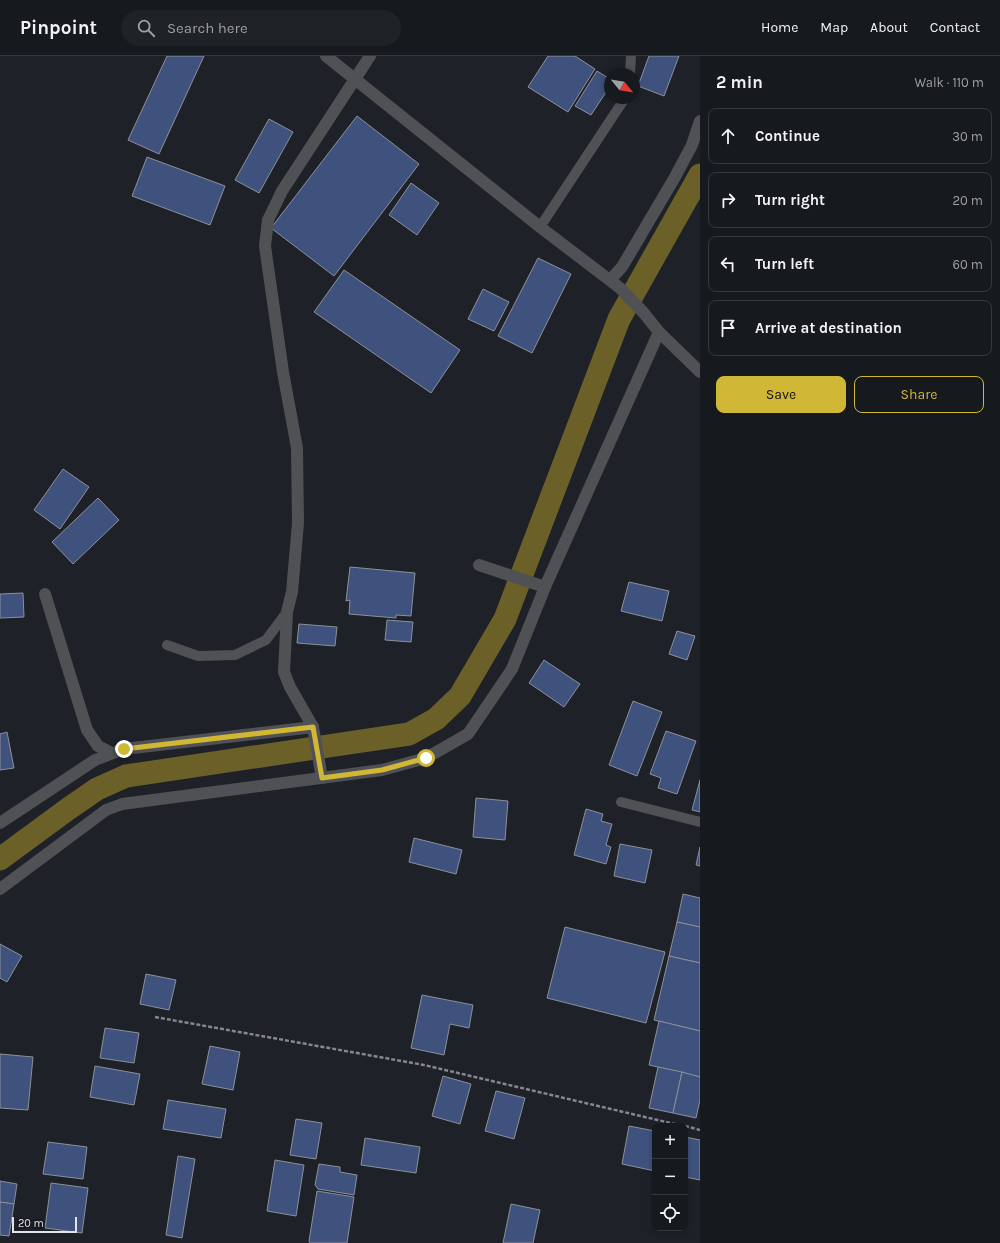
<!DOCTYPE html>
<html lang="en">
<head>
<meta charset="utf-8">
<style>
	:root { --surface:#16191d; --page:#1f2226; --text:#f1f3f6; --muted:#9ea0a4; --line:#35383b; --accent:#d1b736 }
	body { margin:0; font-family:Karla,sans-serif; background:var(--page); color:var(--text) }
	.controls { position:absolute; right:12px; bottom:12px; display:grid; overflow:hidden; border-radius:8px; box-shadow:0 2px 6px #0003 }
	.controls button { width:36px; height:36px; display:grid; place-items:center; padding:0; border:0; border-bottom:1px solid var(--line); background:var(--surface); color:var(--text); font:20px sans-serif }
	.compass { position:absolute; left:604px; top:12px; width:36px; height:36px; border-radius:50%; background:var(--surface); box-shadow:0 2px 6px #0003; rotate:120deg }
	.scale { position:absolute; left:12px; bottom:10px; width:65px; box-sizing:border-box; padding-left:4px; border:2px solid #e1e3e7; border-top:0; font-size:11px; line-height:14px; white-space:nowrap; color:#e1e3e7; -webkit-text-stroke:3px #15181e; paint-order:stroke }
	.stop { position:absolute; width:12px; height:12px; margin:-9px; border:3px solid #d1b736; border-radius:50%; background:#fff }
	.stop.end { background:#d1b736; border-color:#fff; box-shadow:0 1px 4px #0008 }
	.list { margin:0; padding:0; list-style:none }
	h2 { display:flex; justify-content:space-between; align-items:center; height:52px; margin:0; padding:0 16px; font-size:17px }
	h2 small { font-size:13px; font-weight:400; color:var(--muted) }
	.list li { display:grid; grid-template-columns:26px 1fr auto; gap:12px; align-items:center; box-sizing:border-box; height:56px; margin:0 8px 8px; padding:0 8px; border:1px solid var(--line); border-radius:8px }
	.list b { display:block; font-size:15px; white-space:nowrap }
	.list em { font-size:13px; font-style:normal; color:var(--muted) }
	.actions { display:flex; gap:8px; padding:12px 16px }
	.actions a { flex:1; padding:9px 0; border:1px solid var(--accent); border-radius:8px; text-align:center; font-size:14px; color:var(--accent) }
	.actions .main { background:var(--accent); color:#111 }
	.icon { flex:none; width:22px; height:22px; fill:none; stroke:currentColor; stroke-width:2; stroke-linecap:round; stroke-linejoin:round }
	.map { position:relative; flex:none; width:700px; height:1187px; overflow:hidden }
	header { display:flex; align-items:center; gap:24px; box-sizing:border-box; height:56px; padding:0 20px; background:var(--surface); border-bottom:1px solid var(--line) }
	header strong { font-size:19px }
	nav { display:flex; gap:22px; margin-inline-start:auto; font-size:14px }
	.search { width:280px; height:36px; background:var(--page); display:flex; align-items:center; gap:10px; box-sizing:border-box; padding:0 14px; border-radius:22px; color:var(--muted); font-size:15px }
	main { display:flex }
	aside { flex:1; background:var(--surface) }
	.map>svg:first-child { display:block }
	.lines { fill:none; stroke-linecap:round; stroke-linejoin:round }
	.canal { stroke:#6c6029; stroke-width:23 }
	.building { fill:#3f527e; stroke:#8c9098 }
	.path { stroke:#85878c; stroke-width:2.5; stroke-dasharray:4 2; stroke-linecap:butt }
	.service { stroke:#4f5154; stroke-width:10 }
	.minor { stroke:#4f5154; stroke-width:12 }
	.route { stroke:#d1b736; stroke-width:5 }
</style>
</head>
<body>
<header>
<strong>Pinpoint</strong>
<div class="search"><svg class="icon" aria-label="search" viewBox="0 0 24 24"><circle cx="10" cy="10" r="6"/><path d="M15 15l6 6"/></svg>Search here</div>
<nav><a>Home</a><a>Map</a><a>About</a><a>Contact</a></nav>
</header>
<main>
<div class="map">
<svg width="700" height="1187" viewBox="0 0 700 1187">
	<rect width="100%" height="100%" fill="#1e2127"/>
	<g class="lines">
		<polyline class="canal" points="0,803 68,753 97,733 126,720 409,678 436,663 460,640 505,563 619,263 700,119"/>
	</g>
	<g class="building">
		<polygon points="167,0 204,0 159,98 128,84"/>
		<polygon points="548,0 575,0 595,13 568,56 528,31"/>
		<polygon points="649,0 679,0 664,40 638,30"/>
		<polygon points="597,15 610,23 610,30 591,59 575,50"/>
		<polygon points="357,60 419,108 334,220 271,172"/>
		<polygon points="269,63 293,76 259,137 235,124"/>
		<polygon points="147,101 225,130 210,169 132,140"/>
		<polygon points="411,127 439,147 417,179 389,159"/>
		<polygon points="538,202 571,218 532,297 498,280"/>
		<polygon points="344,214 460,294 431,337 314,256"/>
		<polygon points="483,233 509,246 494,275 468,263"/>
		<polygon points="63,413 89,431 60,473 34,454"/>
		<polygon points="98,442 119,464 73,508 52,486"/>
		<polygon points="350,511 415,517 411,560 396,559 396,562 349,558 350,544 346,545"/>
		<polygon points="629,526 669,535 662,565 621,555"/>
		<polygon points="23,537 24,561 0,562 0,538"/>
		<polygon points="387,564 413,566 411,586 385,584"/>
		<polygon points="299,568 337,571 335,590 297,587"/>
		<polygon points="677,575 695,580 687,604 669,598"/>
		<polygon points="544,604 580,628 564,651 529,627"/>
		<polygon points="633,645 662,656 637,720 609,709"/>
		<polygon points="666,675 696,685 677,738 658,732 661,722 650,718"/>
		<polygon points="7,676 14,712 0,714 0,678"/>
		<polygon points="700,724 700,756 692,754"/>
		<polygon points="476,742 508,745 505,784 473,781"/>
		<polygon points="586,753 603,758 601,765 612,768 606,789 611,791 606,808 574,799"/>
		<polygon points="414,782 462,794 456,818 409,806"/>
		<polygon points="620,788 652,794 645,827 614,820"/>
		<polygon points="700,791 700,810 696,809"/>
		<polygon points="683,838 700,842 700,871 677,866"/>
		<polygon points="677,866 700,871 700,907 669,900"/>
		<polygon points="565,871 665,896 646,967 547,942"/>
		<polygon points="0,888 22,900 7,926 0,922"/>
		<polygon points="669,900 700,907 700,975 654,964"/>
		<polygon points="146,918 176,924 169,954 140,948"/>
		<polygon points="422,939 473,949 469,972 450,968 444,999 411,992"/>
		<polygon points="659,965 700,975 700,1021 649,1009"/>
		<polygon points="105,972 139,977 134,1007 100,1002"/>
		<polygon points="210,990 240,996 233,1034 202,1028"/>
		<polygon points="0,998 33,1001 28,1054 0,1052"/>
		<polygon points="95,1010 140,1018 134,1049 90,1041"/>
		<polygon points="658,1011 682,1016 673,1057 649,1052"/>
		<polygon points="682,1016 700,1021 700,1044 696,1062 673,1057"/>
		<polygon points="443,1020 471,1028 460,1068 432,1060"/>
		<polygon points="496,1035 525,1042 514,1083 485,1075"/>
		<polygon points="168,1044 226,1053 221,1082 163,1073"/>
		<polygon points="296,1063 322,1067 316,1103 290,1099"/>
		<polygon points="629,1070 655,1075 655,1115 622,1108"/>
		<polygon points="685,1081 700,1084 700,1124 685,1121"/>
		<polygon points="365,1082 420,1091 416,1117 361,1109"/>
		<polygon points="48,1086 87,1091 83,1123 43,1118"/>
		<polygon points="178,1100 195,1103 182,1182 166,1179"/>
		<polygon points="275,1104 304,1109 296,1160 267,1155"/>
		<polygon points="319,1108 340,1111 340,1116 357,1119 354,1139 318,1133 315,1129"/>
		<polygon points="0,1125 17,1128 14,1148 0,1146"/>
		<polygon points="51,1127 88,1132 82,1177 45,1172"/>
		<polygon points="317,1135 354,1141 347,1187 310,1187 309,1185"/>
		<polygon points="0,1146 14,1148 9,1180 0,1179"/>
		<polygon points="511,1148 540,1154 533,1187 503,1187"/>
	</g>
	<g class="lines">
		<g class="path">
			<polyline points="155,961 424,1009 683,1070"/>
			<polyline points="685,1070 700,1074"/>
		</g>
		<g class="service">
			<polyline points="630,18 631,0"/>
			<polyline points="540,171 625,42"/>
			<polyline points="167,589 198,600 235,599 266,584 287,556"/>
			<polyline points="621,746 700,766"/>
		</g>
		<g class="minor">
			<polyline points="326,0 540,171 620,232 643,256 659,276 700,316"/>
			<polyline points="610,224 622,211 675,121 692,89 700,65"/>
			<polyline points="479,509 545,531"/>
			<polyline points="45,538 87,674 98,690 112,697"/>
			<polyline points="322,722 313,671 290,631 284,616 287,556 292,536 298,467 297,392 283,316 265,190 268,164 282,135 370,0"/>
			<polyline points="0,767 95,704 124,693 313,671"/>
			<polyline points="0,833 106,754 122,748 382,714 426,702 468,678 512,613 545,531 659,276"/>
		</g>
	</g>
	<g class="lines">
		<polyline class="route" points="124,693 313,671 322,722 382,714 426,702"/>
	</g>
</svg>
<div class="controls">
<button>+</button>
<button>−</button>
<button><svg class="icon" aria-label="locate" viewBox="0 0 24 24"><circle cx="12" cy="12" r="6"/><path d="M12 2v4M12 18v4M2 12h4M18 12h4"/></svg></button>
</div>
<svg class="compass" viewBox="-18 -18 36 36"><path d="M0-13l5 13h-10z" fill="#e53935"/><path d="M0 13l5-13h-10z" fill="#9ea0a4"/></svg>
<div class="scale">20 m</div>
<div class="stop" style="left:426px;top:702px"></div>
<div class="stop end" style="left:124px;top:693px"></div>
</div>
<aside>
<h2>2 min<small>Walk · 110 m</small></h2>
<ul class="list">
<li><svg class="icon" aria-label="ahead" viewBox="0 0 24 24"><path d="M12 20V5M6 11l6-6 6 6"/></svg><div><b>Continue</b></div><em>30 m</em></li>
<li><svg class="icon" aria-label="right" viewBox="0 0 24 24"><path d="M7 20v-9h11M14 6l5 5-5 5"/></svg><div><b>Turn right</b></div><em>20 m</em></li>
<li><svg class="icon" aria-label="left" viewBox="0 0 24 24"><path d="M17 20v-9H6M10 6l-5 5 5 5"/></svg><div><b>Turn left</b></div><em>60 m</em></li>
<li><svg class="icon" aria-label="arrive" viewBox="0 0 24 24"><path d="M6 21V4h12l-3 4 3 4H6"/></svg><div><b>Arrive at destination</b></div></li>
</ul>
<div class="actions"><a class="main">Save</a><a>Share</a></div>
</aside>
</main>
</body>
</html>
